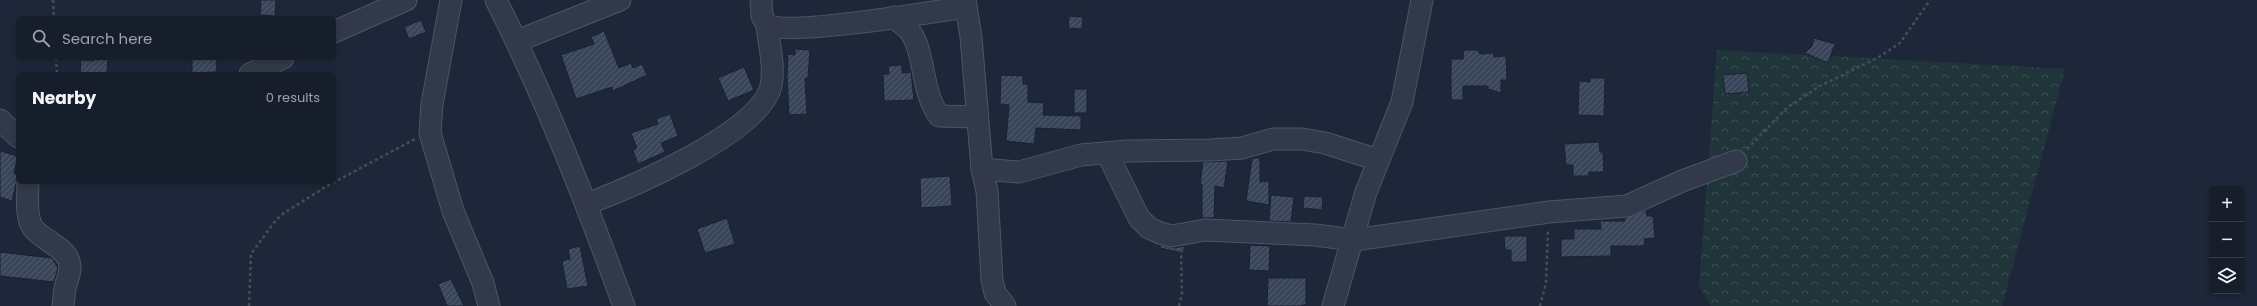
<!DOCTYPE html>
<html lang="en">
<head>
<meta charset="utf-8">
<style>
	:root { --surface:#161d2b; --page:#232a37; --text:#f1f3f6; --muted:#9ea2a9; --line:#353b47 }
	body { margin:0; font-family:Poppins,sans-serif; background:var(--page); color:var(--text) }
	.controls { position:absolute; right:12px; bottom:12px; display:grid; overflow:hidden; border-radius:6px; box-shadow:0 2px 6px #0003 }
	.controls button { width:36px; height:36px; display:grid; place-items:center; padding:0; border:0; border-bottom:1px solid var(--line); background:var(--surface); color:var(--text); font:20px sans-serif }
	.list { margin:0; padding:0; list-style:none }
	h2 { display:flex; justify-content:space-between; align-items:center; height:52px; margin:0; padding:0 16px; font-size:17px }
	h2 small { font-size:13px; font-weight:400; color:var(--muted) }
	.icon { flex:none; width:22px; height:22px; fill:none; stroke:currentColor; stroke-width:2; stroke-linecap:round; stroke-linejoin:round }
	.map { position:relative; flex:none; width:2257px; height:306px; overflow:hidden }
	.search { position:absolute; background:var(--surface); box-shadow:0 2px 6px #0003; left:16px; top:16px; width:320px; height:44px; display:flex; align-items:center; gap:10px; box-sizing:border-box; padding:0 14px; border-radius:6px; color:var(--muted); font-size:15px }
	.panel { position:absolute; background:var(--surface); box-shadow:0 2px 6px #0003; left:16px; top:72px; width:320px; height:112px; border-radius:6px }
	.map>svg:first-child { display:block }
	.forest { fill:url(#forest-crowns) }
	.building { fill:url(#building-hatch); stroke:#192130 }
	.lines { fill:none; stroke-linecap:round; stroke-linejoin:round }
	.minor-casing { stroke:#4c5465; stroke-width:23 }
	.path { stroke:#3d5258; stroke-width:2.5; stroke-dasharray:3 3; stroke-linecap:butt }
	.minor { stroke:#32394a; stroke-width:21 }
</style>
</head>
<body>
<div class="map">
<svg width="2257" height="306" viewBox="0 0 2257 306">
	<defs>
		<pattern id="forest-crowns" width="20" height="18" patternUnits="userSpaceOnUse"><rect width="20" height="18" fill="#20353a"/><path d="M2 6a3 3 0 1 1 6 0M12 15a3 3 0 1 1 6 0" fill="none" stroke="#3e5055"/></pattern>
		<pattern id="building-hatch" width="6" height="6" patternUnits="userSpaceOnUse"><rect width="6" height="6" fill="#39455a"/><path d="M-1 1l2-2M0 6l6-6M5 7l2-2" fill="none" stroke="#535d70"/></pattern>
	</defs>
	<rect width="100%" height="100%" fill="#1e2739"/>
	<polygon class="forest" points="1717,50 2065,69 2002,306 1711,306 1699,286"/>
	<g class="building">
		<polygon points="261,0 276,0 275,16 260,15"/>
		<polygon points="1069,16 1083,17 1082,29 1068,28"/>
		<polygon points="421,20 426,32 409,39 404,27"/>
		<polygon points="604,31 619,68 631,63 633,68 642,64 647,75 613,91 612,87 576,99 561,55 594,44 591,37"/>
		<polygon points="1814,38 1835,44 1828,63 1805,53 1812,46"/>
		<polygon points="795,49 810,50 808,78 805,78 807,114 789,115 787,77 788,54 795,55"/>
		<polygon points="1464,50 1478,50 1480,54 1493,53 1494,57 1506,56 1507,80 1501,80 1501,93 1488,89 1488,86 1463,86 1463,100 1451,100 1451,59 1463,59"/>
		<polygon points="94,58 108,58 107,74 80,74 81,60 94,61"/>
		<polygon points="192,58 216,58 217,72 192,73"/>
		<polygon points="902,65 902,73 911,72 914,100 884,101 883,74 889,74 888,66"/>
		<polygon points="744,67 754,90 728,101 718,78"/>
		<polygon points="1747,73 1749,92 1725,94 1723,75"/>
		<polygon points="1001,75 1023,76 1023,84 1028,84 1028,102 1044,103 1043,115 1081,116 1081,130 1036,128 1034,144 1006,141 1009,105 1000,104"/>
		<polygon points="1590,78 1605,78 1604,116 1578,115 1579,81 1590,82"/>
		<rect x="1074" y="89" width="13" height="24"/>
		<polygon points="670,114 678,136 661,143 665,152 638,164 633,151 637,148 631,133 658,124 656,119"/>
		<polygon points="1599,142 1600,152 1603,152 1604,172 1589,172 1589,176 1573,176 1573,165 1566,165 1564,144"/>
		<polygon points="0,151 18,156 14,173 18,175 12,201 0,197"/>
		<polygon points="1252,158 1260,158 1260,182 1269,181 1269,205 1246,201"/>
		<polygon points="1228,161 1224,188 1215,186 1214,218 1202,218 1202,184 1200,184 1203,162"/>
		<polygon points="950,176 952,206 921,208 920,178"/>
		<polygon points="1271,195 1294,197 1291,222 1269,221"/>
		<polygon points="1304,196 1323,197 1322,210 1303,208"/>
		<polygon points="1646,210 1647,216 1653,216 1655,238 1644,239 1645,244 1642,246 1611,246 1611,256 1561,257 1561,239 1574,239 1574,229 1601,229 1600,221 1625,221 1625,218"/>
		<polygon points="727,218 735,244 705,253 697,229"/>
		<polygon points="1504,236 1527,236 1527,262 1511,262 1511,250 1505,250"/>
		<polygon points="1160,245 1174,248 1185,246 1183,253 1160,248"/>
		<polygon points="1250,245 1270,246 1269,271 1249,270"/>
		<polygon points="580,246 588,286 567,289 562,261 570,259 568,249"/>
		<polygon points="0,252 52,258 58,268 54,282 0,276"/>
		<polygon points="1268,278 1306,278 1306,304 1301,306 1267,306"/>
		<polygon points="451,279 464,306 447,306 438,284"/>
	</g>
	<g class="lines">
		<g class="minor-casing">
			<g id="minor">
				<polyline points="451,0 432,104 430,133 453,211 483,283 489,306"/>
				<path d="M496 0C546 99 586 202 624 306"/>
				<path d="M761 0 762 16 767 25C789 36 933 12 965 7"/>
				<polyline points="965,0 971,37 982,169 987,191 992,280 995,293 1005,306"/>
				<path d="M894 17C898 21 904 25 908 29 926 50 920 89 939 116L977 117"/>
				<polyline points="334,32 406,0"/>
				<polyline points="517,41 620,0"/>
				<polyline points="250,74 283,58"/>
				<polyline points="0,120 18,137"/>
				<polyline points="1107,153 1139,218 1149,228 1160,233 1172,236 1205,230 1315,235 1354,240 1549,212 1627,206 1682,181 1736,161"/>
				<polyline points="982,169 1019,172 1081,155 1127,151 1210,150 1242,148 1273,139 1302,139 1325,143 1378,160"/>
				<path d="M28 182C28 195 25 217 33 228 42 240 64 246 69 261 72 270 68 277 66 284 64 291 64 299 63 306"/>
				<path d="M587 204C629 188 760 133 771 86 775 67 769 45 767 25"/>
				<polyline points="1333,306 1366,192 1402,102 1422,0"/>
			</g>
		</g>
		<g class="path">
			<polyline points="53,0 54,18"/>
			<polyline points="56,58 57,74"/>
			<polyline points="1747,149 1788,107 1820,86 1879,57 1900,43 1930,0"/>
			<polyline points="249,306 251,254 276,220 284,213 327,186 415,139"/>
			<polyline points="1179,306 1182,294 1181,252"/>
			<polyline points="1540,306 1546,283 1548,229"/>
		</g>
		<use href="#minor" class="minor"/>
	</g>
</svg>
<div class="controls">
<button>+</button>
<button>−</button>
<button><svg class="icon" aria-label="layers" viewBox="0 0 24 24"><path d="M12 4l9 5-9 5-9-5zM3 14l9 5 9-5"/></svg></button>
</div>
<div class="search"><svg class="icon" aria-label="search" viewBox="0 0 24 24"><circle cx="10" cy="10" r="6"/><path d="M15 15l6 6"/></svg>Search here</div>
<section class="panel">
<h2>Nearby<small>0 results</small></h2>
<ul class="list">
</ul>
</section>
</div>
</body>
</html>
